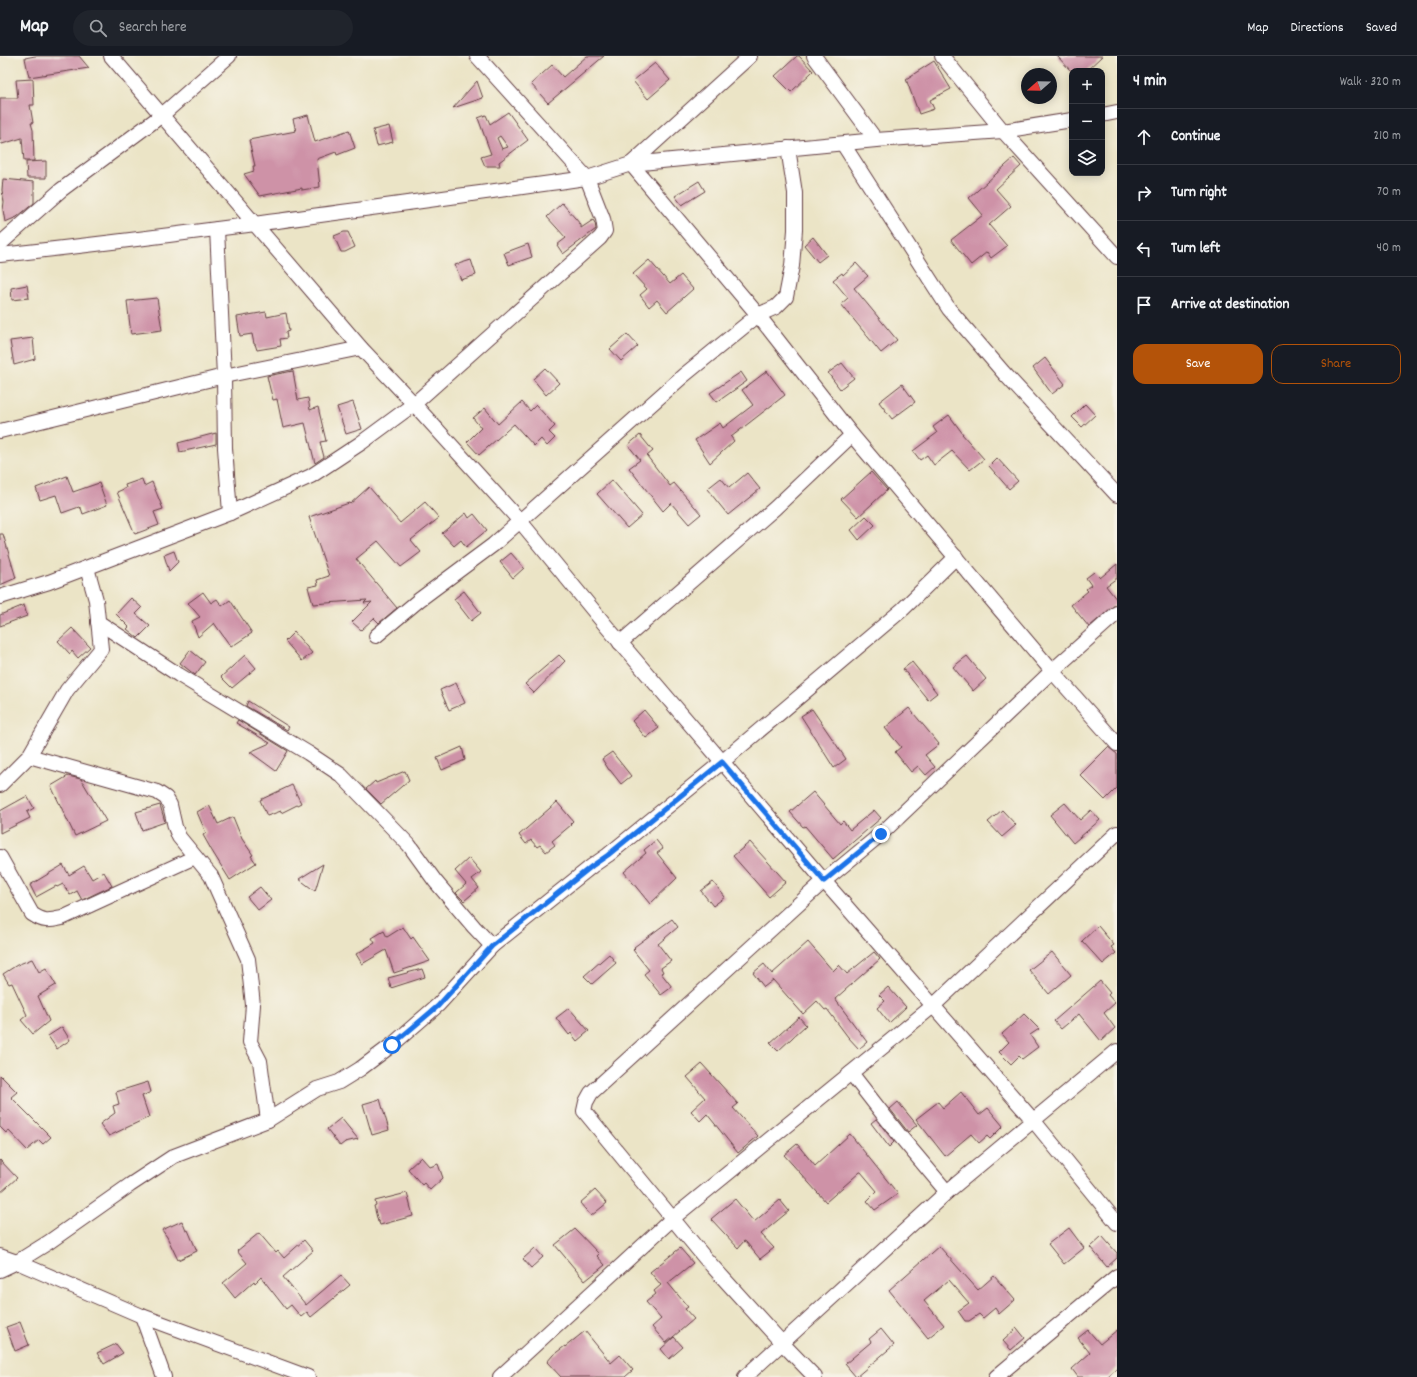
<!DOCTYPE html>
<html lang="en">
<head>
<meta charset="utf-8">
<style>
	:root { --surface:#171b24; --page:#20242c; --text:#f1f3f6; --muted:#9ea1a6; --line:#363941; --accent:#b45309 }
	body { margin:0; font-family:Dekko,sans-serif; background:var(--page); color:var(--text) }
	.controls { position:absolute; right:12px; top:12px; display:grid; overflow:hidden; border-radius:8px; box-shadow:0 2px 10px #0003 }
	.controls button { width:36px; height:36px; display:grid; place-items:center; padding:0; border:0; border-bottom:1px solid var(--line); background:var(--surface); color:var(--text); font:20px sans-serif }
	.compass { position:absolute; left:1021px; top:12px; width:36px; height:36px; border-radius:50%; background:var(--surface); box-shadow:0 2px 10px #0003; rotate:250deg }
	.stop { position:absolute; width:12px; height:12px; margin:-9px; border:3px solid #1a73e8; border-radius:50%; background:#fff }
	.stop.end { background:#1a73e8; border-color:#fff; box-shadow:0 1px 4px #0008 }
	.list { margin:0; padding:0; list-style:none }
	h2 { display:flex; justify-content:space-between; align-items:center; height:52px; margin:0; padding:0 16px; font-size:17px }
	h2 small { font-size:13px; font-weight:400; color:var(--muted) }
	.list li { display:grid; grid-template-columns:26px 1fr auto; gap:12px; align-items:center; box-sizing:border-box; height:56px; padding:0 16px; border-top:1px solid var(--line) }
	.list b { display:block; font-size:15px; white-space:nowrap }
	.list em { font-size:13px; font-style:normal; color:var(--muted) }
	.actions { display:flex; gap:8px; padding:12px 16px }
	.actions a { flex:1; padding:9px 0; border:1px solid var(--accent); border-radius:12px; text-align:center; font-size:14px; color:var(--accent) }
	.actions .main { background:var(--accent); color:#fff }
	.icon { flex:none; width:22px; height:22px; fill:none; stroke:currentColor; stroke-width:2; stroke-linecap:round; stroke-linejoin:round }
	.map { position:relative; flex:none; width:1117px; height:1321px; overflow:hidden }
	header { display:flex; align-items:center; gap:24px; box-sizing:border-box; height:56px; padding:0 20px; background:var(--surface); border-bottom:1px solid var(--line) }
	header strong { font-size:19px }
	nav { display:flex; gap:22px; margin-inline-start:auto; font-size:14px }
	.search { width:280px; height:36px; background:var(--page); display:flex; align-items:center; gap:10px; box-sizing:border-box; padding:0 14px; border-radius:22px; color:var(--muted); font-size:15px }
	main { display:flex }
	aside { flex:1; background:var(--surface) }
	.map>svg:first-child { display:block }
	.building { fill:#ce92a7; fill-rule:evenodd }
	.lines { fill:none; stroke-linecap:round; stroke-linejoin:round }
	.minor-casing { stroke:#623d42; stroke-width:16 }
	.minor { stroke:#fff; stroke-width:14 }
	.route { stroke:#1a73e8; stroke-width:5 }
</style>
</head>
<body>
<header>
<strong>Map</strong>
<div class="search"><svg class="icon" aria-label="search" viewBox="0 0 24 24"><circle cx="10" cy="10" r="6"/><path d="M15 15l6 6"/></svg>Search here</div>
<nav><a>Map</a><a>Directions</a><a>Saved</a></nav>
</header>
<main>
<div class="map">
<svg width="1117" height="1321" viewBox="0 0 1117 1321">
	<rect width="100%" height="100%" fill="#f7f3e8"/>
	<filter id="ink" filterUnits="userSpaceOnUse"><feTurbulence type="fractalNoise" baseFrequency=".025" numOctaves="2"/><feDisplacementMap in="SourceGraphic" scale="8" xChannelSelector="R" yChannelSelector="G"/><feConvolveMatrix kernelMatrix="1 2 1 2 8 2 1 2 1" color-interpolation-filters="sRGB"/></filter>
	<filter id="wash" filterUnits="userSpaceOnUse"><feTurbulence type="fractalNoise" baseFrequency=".012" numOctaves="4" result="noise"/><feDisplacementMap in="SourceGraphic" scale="16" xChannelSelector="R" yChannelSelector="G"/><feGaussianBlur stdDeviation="0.9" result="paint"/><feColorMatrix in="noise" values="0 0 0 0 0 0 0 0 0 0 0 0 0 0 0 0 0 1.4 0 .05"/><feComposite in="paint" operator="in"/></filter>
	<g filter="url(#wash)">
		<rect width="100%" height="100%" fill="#ebe4c6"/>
		<g id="blocks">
			<g class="building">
				<polygon points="35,0 79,0 89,12 29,21 25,2"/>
				<polygon points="587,0 604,0 548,47 531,28 552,9 563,21"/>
				<polygon points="797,0 799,0 813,15 791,36 775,20"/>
				<polygon points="1057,0 1102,0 1086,15 1071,15"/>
				<polygon points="934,5 951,33 930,44 934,53 919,58 906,23"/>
				<polygon points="655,7 670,24 648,43 633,25"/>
				<polygon points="33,23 34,49 30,49 33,67 31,67 33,74 34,105 24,105 22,82 2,88 0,81 0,42 18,42 16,24"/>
				<polygon points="477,25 483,42 453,52"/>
				<path d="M508 56 528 84 499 106 500 110H485L481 101 491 98 478 62 486 59 490 68ZM500 80 508 91 502 93 497 82Z"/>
				<polygon points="308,59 315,86 349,74 355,92 337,99 336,96 317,103 320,131 302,134 302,132 260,140 244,118 254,115 253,110 255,110 249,84 296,75 293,63"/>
				<polygon points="389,70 393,86 377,90 373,74"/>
				<polygon points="1014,102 1021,110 996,133 1011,150 989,169 1007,190 991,202 987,196 971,209 951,184 983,159 969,142"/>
				<polygon points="46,105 46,122 27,122 26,106"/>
				<polygon points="3,123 34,126 34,147 17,161 5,166 3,154 4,146 2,134"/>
				<polygon points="699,125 705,135 682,149 675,140"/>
				<polygon points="562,147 581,169 581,172 593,164 595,167 596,173 563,198 557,189 566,182 547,161"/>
				<polygon points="344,176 348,176 355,191 345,196 341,196 334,180"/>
				<polygon points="813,181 827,199 818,206 804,189"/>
				<polygon points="528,188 532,201 509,209 504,197"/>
				<polygon points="471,204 476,219 461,224 455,209"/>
				<polygon points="649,204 670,228 681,219 693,233 667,256 657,244 649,251 640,239 647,233 633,218"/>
				<polygon points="856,207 868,220 854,232 897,284 881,297 841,248 848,242 833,224 842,217 843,219"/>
				<polygon points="27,229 29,242 12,244 11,232"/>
				<polygon points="157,242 162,274 131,278 127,245"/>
				<polygon points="266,256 267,261 286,257 289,275 286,276 287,282 280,283 281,290 257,294 255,288 254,288 252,278 240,280 237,261"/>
				<polygon points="627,278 638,290 621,305 610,293"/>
				<polygon points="33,282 35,303 14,309 10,285"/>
				<polygon points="1045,302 1065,328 1052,338 1033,312"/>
				<polygon points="842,307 854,322 840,333 828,317"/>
				<polygon points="545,312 559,327 546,339 533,323"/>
				<polygon points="293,315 298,344 308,342 310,354 318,351 326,385 320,386 324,401 315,407 305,367 283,372 277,343 273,344 270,333 267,320"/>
				<polygon points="767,315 785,339 731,381 734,385 710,407 695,384 720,367 723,372 753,349 742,334"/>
				<polygon points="741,316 747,325 717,346 710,337"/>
				<polygon points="902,328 915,346 892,363 879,346"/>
				<polygon points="353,346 362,373 346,378 337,351"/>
				<polygon points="522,346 530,355 536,349 555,370 549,376 555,382 547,390 541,383 534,390 514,368 479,399 467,386 481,372 473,362 485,352 498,368"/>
				<polygon points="1085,348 1095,359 1082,371 1072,361"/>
				<polygon points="949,359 963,378 962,378 984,403 970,414 952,395 934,409 927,399 920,404 913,395 937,377 933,371"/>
				<polygon points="216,377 216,388 180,396 178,387"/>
				<polygon points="640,379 653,395 647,400 670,430 674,427 701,458 689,468 671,447 663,455 629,412 640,404 628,389"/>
				<polygon points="997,402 1018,425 1009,433 989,410"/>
				<polygon points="871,416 887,434 858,461 841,443"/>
				<polygon points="747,417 760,433 728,459 707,433 721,422 729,432"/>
				<polygon points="67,420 73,436 99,427 107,449 83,458 81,452 80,452 79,451 62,457 56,439 40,444 36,432"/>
				<polygon points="142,423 144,430 152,426 163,453 154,456 159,469 135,478 117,436 126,432 125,429"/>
				<polygon points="612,424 642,459 627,472 597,438"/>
				<polygon points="369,431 400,467 425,446 439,462 411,484 421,496 401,511 378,485 356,503 397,552 379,567 374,562 361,574 352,566 372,546 364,547 367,544 313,548 308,531 318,529 317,524 329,520 309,461 349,447 350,448"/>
				<polygon points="466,457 469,462 474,458 487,474 466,491 461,484 454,490 442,477"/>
				<polygon points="866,460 875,469 859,484 851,474"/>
				<polygon points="0,478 3,478 16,522 0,529"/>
				<polygon points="174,495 178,506 169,515 164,499"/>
				<polygon points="511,497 524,512 513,522 500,506"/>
				<polygon points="1117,508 1117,522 1106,530 1117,544 1117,547 1089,571 1071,549 1088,535 1086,533 1091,529 1086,522 1094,516 1100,522"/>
				<polygon points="464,535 481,557 471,565 454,543"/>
				<polygon points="203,536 211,547 217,543 222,550 230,544 252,577 231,591 214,567 198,581 192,565 200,561 188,547"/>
				<polygon points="131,542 142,552 136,558 150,570 138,582 127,573 129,571 116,558"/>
				<polygon points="24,549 27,560 0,570 0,559"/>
				<polygon points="72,572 90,591 78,602 72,595 70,598 58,585"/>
				<polygon points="294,576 312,597 302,605 285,585"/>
				<polygon points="190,594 205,606 195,619 180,607"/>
				<polygon points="245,599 256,612 232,632 221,621"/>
				<polygon points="559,599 565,605 534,637 525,628"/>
				<polygon points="967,600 986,623 973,635 953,611"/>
				<polygon points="912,606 937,637 928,644 903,613"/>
				<polygon points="456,627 465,647 449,654 440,634"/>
				<polygon points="248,645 289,671 287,674 246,650"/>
				<polygon points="909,652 939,688 925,699 935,711 926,719 918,710 911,716 895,696 901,691 885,672"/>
				<polygon points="812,653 846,703 834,712 801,660"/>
				<polygon points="644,654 659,672 646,682 632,665"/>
				<polygon points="238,664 288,695 276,715 250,696 270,687 236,667"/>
				<polygon points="462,691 465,704 442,714 437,702"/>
				<polygon points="1108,691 1117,698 1117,732 1105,744 1080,719"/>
				<polygon points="612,696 631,720 621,728 610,714 609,714 602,703"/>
				<polygon points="405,715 409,724 381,748 366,733 375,725 376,727"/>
				<polygon points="68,720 81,723 106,765 75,780 51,730"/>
				<polygon points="292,729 301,747 281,757 281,755 267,760 260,744"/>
				<polygon points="813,736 840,768 843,765 850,774 874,754 881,762 833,803 805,770 803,771 790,756"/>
				<polygon points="27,740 34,752 27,756 30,762 0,777 0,755"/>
				<polygon points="557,746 573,765 570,768 571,769 552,785 555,789 546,796 540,789 537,791 531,784 526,788 519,779"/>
				<polygon points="1065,747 1080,764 1091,754 1100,764 1073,787 1050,759"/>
				<polygon points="160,749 165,766 142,774 136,756"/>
				<polygon points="209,749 218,768 233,761 242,783 253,799 251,800 256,807 230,824 212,795 203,779 206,777 197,756"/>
				<polygon points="1002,754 1016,769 1002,781 988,766"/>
				<polygon points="656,784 663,793 657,797 677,822 650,848 624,816 646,797 644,794"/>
				<polygon points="750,786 786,826 769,841 733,800"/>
				<polygon points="469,802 481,816 472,823 479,832 464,845 456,837 466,828 455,815"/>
				<polygon points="323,808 315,835 299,823"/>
				<polygon points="63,809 69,819 84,810 92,823 104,816 112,830 82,844 77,835 70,839 63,828 57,831 56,830 36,841 30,829"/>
				<polygon points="713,826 725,841 713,850 701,835"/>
				<polygon points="260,831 271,844 258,854 247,841"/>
				<polygon points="672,863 678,871 658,888 671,905 661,912 663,916 661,917 672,931 661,939 644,918 649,914 633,894 635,892 634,891"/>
				<polygon points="1098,870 1114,889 1111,891 1116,897 1103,908 1082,885"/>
				<polygon points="403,871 411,883 413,881 430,905 394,917 386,894 362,908 356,898 375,887 372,882 384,875 387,881"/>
				<polygon points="808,886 833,915 839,909 847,918 874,896 880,903 835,943 867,986 859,993 848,981 827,953 825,954 817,945 803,958 773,924 764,931 753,917 764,908 772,918"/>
				<polygon points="1052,896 1071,919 1049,938 1029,914"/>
				<polygon points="609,898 616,907 592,928 584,920"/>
				<polygon points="32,903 39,916 46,912 56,929 38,940 49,965 33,978 21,964 27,959 12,927 9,928 3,918 17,909"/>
				<polygon points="422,913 425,921 391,932 388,922"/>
				<polygon points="1100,925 1110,937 1108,939 1115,947 1104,957 1115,972 1101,985 1079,958 1061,973 1054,965"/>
				<polygon points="888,931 906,951 889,967 877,952 885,945 879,939"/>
				<polygon points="569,952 589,975 577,985 571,977 569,979 556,962"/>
				<polygon points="1024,958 1039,973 1030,979 1038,991 1022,1003 1019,1000 1011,1008 999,996 1009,986 1002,978"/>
				<polygon points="799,961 806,969 778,995 770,987"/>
				<polygon points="62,971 70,984 57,993 48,980"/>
				<polygon points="702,1008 738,1048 733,1052 758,1080 738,1097 707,1058 700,1065 691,1055 705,1042 687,1021"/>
				<polygon points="0,1019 17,1036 11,1041 51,1081 43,1088 39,1084 27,1094 8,1074 6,1077 0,1071"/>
				<polygon points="148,1026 151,1036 142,1040 149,1061 109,1080 100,1068 115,1057 113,1050 119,1048 116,1036"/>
				<polygon points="961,1036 979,1059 988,1052 1003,1070 990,1083 987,1080 979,1087 971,1078 945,1100 916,1063 938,1046 943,1052"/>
				<polygon points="380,1043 389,1074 372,1079 363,1048"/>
				<polygon points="898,1046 917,1069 908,1076 890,1053"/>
				<polygon points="341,1062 358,1083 345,1086 340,1090 327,1073"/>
				<polygon points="876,1063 894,1086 889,1091 871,1067"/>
				<polygon points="850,1078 898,1138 875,1154 867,1145 877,1135 861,1116 860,1116 826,1146 784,1099 797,1088 815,1110"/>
				<polygon points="421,1101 430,1111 438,1108 443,1122 430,1134 424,1127 422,1129 408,1113"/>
				<polygon points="0,1104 17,1122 0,1137"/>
				<polygon points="595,1134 607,1147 591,1160 580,1147"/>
				<polygon points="407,1137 413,1160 380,1169 379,1166 378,1166 374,1150 376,1149 375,1145"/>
				<polygon points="735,1143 754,1166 780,1144 789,1155 761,1178 774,1192 760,1203 746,1186 744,1185 738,1192 711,1163"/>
				<polygon points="182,1165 186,1175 188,1174 197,1195 178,1204 167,1181 162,1174"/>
				<polygon points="1069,1172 1084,1192 1064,1208 1048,1188"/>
				<polygon points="575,1173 599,1198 597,1200 605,1209 585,1225 555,1189"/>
				<polygon points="259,1177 276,1197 278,1195 284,1202 304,1184 313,1195 283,1221 306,1249 341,1219 350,1229 311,1261 307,1256 301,1261 291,1249 286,1253 261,1221 255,1227 254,1225 235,1242 223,1227 247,1207 237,1195"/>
				<polygon points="1102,1180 1117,1197 1117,1202 1107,1211 1090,1191"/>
				<polygon points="939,1190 978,1234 994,1220 1015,1244 999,1258 995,1252 983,1262 979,1258 969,1265 965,1265 958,1255 969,1247 949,1224 924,1245 944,1269 928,1282 889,1234"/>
				<polygon points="535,1192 543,1201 531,1212 523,1203"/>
				<polygon points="680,1192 693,1207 668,1227 688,1251 685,1253 694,1263 666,1287 652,1271 661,1263 646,1246 656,1238 654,1235 661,1229 650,1216"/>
				<polygon points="20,1266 29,1289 15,1295 6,1271"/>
				<polygon points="1017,1272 1025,1282 1011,1294 1003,1285"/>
				<polygon points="881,1273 894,1289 856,1321 845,1308 871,1286 869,1283"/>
				<polygon points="1088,1274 1100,1288 1117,1274 1117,1312 1107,1321 1078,1321 1072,1313 1090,1297 1078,1282"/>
				<polygon points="585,1275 611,1307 620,1299 633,1314 625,1321 561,1321 547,1306 553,1299 565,1290 565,1291"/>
				<polygon points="674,1281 683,1291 669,1303 661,1293"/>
				<polygon points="116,1288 123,1297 104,1308 97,1297"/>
			</g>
		</g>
	</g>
	<g filter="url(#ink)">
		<use href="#blocks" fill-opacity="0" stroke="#623d42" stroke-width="1"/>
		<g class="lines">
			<g class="minor-casing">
				<g id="minor">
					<polyline points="111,0 361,292 414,348 520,465 607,571 824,825 1033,1064 1117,1167"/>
					<polyline points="750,0 631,108 758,259 852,379 1052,615 1117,688"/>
					<polyline points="814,0 876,84"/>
					<polyline points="942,0 1003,75 1117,201"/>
					<polyline points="1102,59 1117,56"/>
					<polyline points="843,88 949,253 1003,316 1117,439"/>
					<polyline points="217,173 224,320 361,292"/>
					<polyline points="0,188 61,134 162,59 229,0"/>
					<path d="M0 199C196 178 391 149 587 122L631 108 876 84 1003 75 1072 64"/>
					<polyline points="0,375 224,320 225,392 230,457"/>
					<polyline points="0,541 49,526 230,457 311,420 361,387 414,348 600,182 605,175 603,163 587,122 477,0"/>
					<polyline points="376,580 419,544 493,489 683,320 758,259 776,251 786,241 792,210 795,174 795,137 788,92"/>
					<polyline points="620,587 775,452 852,379"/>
					<polyline points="29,700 157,736 166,742 170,749 175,771 179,781 211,820 248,903 253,949 250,986 260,1005 268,1064"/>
					<polyline points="0,729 29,700 67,634 101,593 96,544 87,512"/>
					<path d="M0 801 32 858C44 866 48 865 62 862L195 801"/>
					<polyline points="492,890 592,810 608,799 722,706 903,553 956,501"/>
					<polyline points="851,1017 900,1080 947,1136"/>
					<polyline points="0,1200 17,1206 142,1260 308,1321"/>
					<polyline points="0,1214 17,1206 49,1186 130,1129 174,1100 268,1064 317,1033 339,1026 360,1013 392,989 438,949 492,890 474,871 435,825 409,789 341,719 308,697 179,619 98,566"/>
					<polyline points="142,1260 164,1321"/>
					<polyline points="500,1321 673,1162 933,950 1117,777"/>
					<polyline points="745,1321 947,1136 1117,995"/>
					<polyline points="815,1321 783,1288 705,1202 584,1055 586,1046 591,1037 824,825 881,778 1052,615 1117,557"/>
					<polyline points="996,1321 1117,1220"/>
				</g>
			</g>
			<use href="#minor" class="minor"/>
		</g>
	</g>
	<g class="lines" filter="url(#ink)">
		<polyline class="route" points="392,989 438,950 492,890 592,810 608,799 722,706 824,825 881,778"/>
	</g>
</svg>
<div class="controls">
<button>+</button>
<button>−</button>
<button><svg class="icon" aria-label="layers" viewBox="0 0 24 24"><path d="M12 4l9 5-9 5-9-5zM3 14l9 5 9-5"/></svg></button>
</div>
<svg class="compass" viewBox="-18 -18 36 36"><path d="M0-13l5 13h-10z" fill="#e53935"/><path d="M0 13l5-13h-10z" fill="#9ea1a6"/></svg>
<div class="stop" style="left:392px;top:989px"></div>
<div class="stop end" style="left:881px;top:778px"></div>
</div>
<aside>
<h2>4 min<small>Walk · 320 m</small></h2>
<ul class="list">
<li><svg class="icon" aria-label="ahead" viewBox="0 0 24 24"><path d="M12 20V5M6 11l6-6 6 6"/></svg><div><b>Continue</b></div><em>210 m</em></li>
<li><svg class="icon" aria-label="right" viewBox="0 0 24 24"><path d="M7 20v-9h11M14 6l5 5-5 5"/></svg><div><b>Turn right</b></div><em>70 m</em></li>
<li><svg class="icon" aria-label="left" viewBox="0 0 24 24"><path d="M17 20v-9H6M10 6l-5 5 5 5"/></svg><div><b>Turn left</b></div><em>40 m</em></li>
<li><svg class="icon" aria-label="arrive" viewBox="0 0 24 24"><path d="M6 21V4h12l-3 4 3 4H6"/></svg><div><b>Arrive at destination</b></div></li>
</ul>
<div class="actions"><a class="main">Save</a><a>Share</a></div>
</aside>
</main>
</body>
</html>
